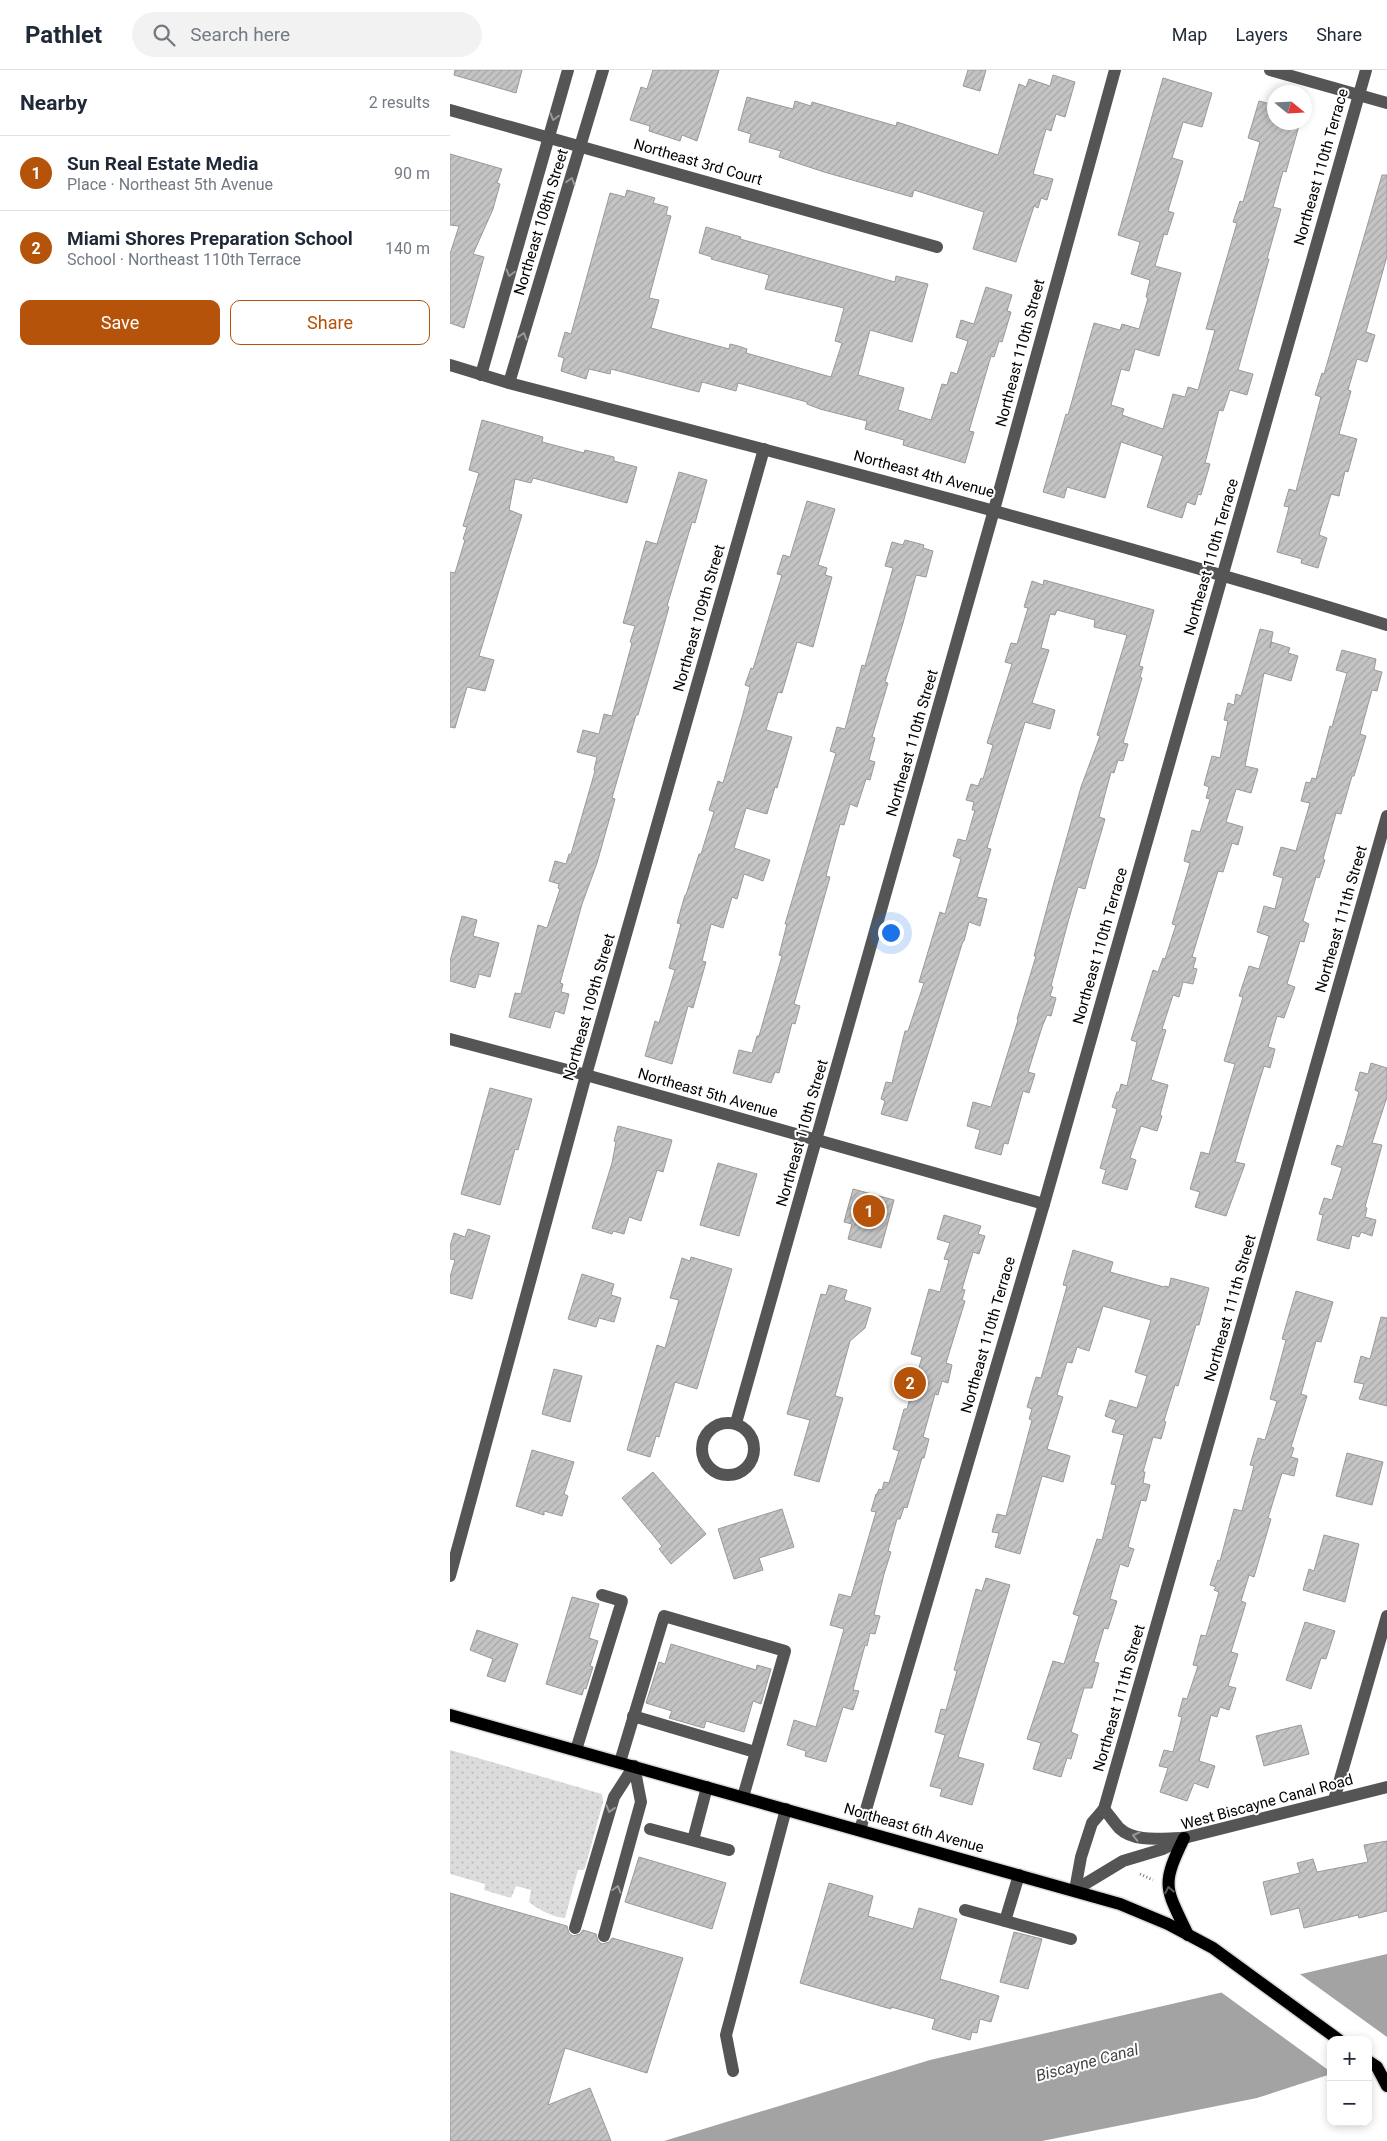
<!DOCTYPE html>
<html lang="en">
<head>
<meta charset="utf-8">
<style>
	:root { --surface:#fff; --page:#f2f2f3; --text:#1f2937; --muted:#747a83; --line:#e0e1e3; --accent:#b45309 }
	body { margin:0; font-family:Roboto,sans-serif; background:var(--page); color:var(--text) }
	.controls { position:absolute; right:15px; bottom:15px; display:grid; overflow:hidden; border-radius:10px; box-shadow:0 2px 8px #0003 }
	.controls button { width:45px; height:45px; display:grid; place-items:center; padding:0; border:0; border-bottom:1px solid var(--line); background:var(--surface); color:var(--text); font:25px sans-serif }
	.compass { position:absolute; left:817px; top:15px; width:45px; height:45px; border-radius:50%; background:var(--surface); box-shadow:0 2px 8px #0003; rotate:108deg }
	.you { position:absolute; left:440px; top:862px; width:18px; height:18px; margin:-12px; border:4px solid #fff; border-radius:50%; background:#1a73e8; box-shadow:0 0 0 8px #1a73e833 }
	.badge { display:grid; place-items:center; width:32px; height:32px; border-radius:50%; background:var(--accent); color:#fff; font-size:16px; font-weight:700 }
	.pin { position:absolute; translate:-50% -50%; border:2px solid #fff; box-shadow:0 1px 5px #0006 }
	.list { margin:0; padding:0; list-style:none }
	h2 { display:flex; justify-content:space-between; align-items:center; height:65px; margin:0; padding:0 20px; font-size:21px }
	h2 small { font-size:16px; font-weight:400; color:var(--muted) }
	.list li { display:grid; grid-template-columns:32px 1fr auto; gap:15px; align-items:center; box-sizing:border-box; height:75px; padding:0 20px; border-top:1px solid var(--line) }
	.list b { display:block; font-size:19px; white-space:nowrap }
	.list p { margin:0; font-size:16px; white-space:nowrap; color:var(--muted) }
	.list em { font-size:16px; font-style:normal; color:var(--muted) }
	.actions { display:flex; gap:10px; padding:15px 20px }
	.actions a { flex:1; padding:11px 0; border:1px solid var(--accent); border-radius:10px; text-align:center; font-size:18px; color:var(--accent) }
	.actions .main { background:var(--accent); color:#fff }
	.icon { flex:none; width:28px; height:28px; fill:none; stroke:currentColor; stroke-width:2; stroke-linecap:round; stroke-linejoin:round }
	.map { position:relative; flex:none; width:937px; height:2071px; overflow:hidden }
	header { display:flex; align-items:center; gap:30px; box-sizing:border-box; height:70px; padding:0 25px; background:var(--surface); border-bottom:1px solid var(--line) }
	header strong { font-size:24px }
	nav { display:flex; gap:28px; margin-inline-start:auto; font-size:18px }
	.search { width:350px; height:45px; background:var(--page); display:flex; align-items:center; gap:12px; box-sizing:border-box; padding:0 18px; border-radius:28px; color:var(--muted); font-size:19px }
	main { display:flex }
	aside { flex:1; background:var(--surface) }
	.map>svg:first-child { display:block }
	.grass { fill:url(#grass-dots) }
	.water { fill:#a3a3a3 }
	.pier { fill:#fff }
	.building { fill:url(#building-hatch); stroke:#999 }
	.lines { fill:none; stroke-linecap:round; stroke-linejoin:round }
	.major-casing { stroke:#dbdbdb; stroke-width:15 }
	.path { stroke:#777; stroke-width:3; stroke-dasharray:1 2.5; stroke-linecap:butt }
	.minor { stroke:#555; stroke-width:12 }
	.major { stroke:#000; stroke-width:12 }
	.oneway { stroke:#999 }
	.oneway2 { stroke:#595959 }
	.labels { text-anchor:middle; stroke-width:4; stroke-linejoin:round; paint-order:stroke }
	.street-label { font-size:15px; fill:#000; stroke:#fff }
	.water-label { font-size:16px; font-style:italic; fill:#444; stroke:#fff }
</style>
</head>
<body>
<header>
<strong>Pathlet</strong>
<div class="search"><svg class="icon" aria-label="search" viewBox="0 0 24 24"><circle cx="10" cy="10" r="6"/><path d="M15 15l6 6"/></svg>Search here</div>
<nav><a>Map</a><a>Layers</a><a>Share</a></nav>
</header>
<main>
<aside>
<h2>Nearby<small>2 results</small></h2>
<ul class="list">
<li><span class="badge">1</span><div><b>Sun Real Estate Media</b><p>Place · Northeast 5th Avenue</p></div><em>90 m</em></li>
<li><span class="badge">2</span><div><b>Miami Shores Preparation School</b><p>School · Northeast 110th Terrace</p></div><em>140 m</em></li>
</ul>
<div class="actions"><a class="main">Save</a><a>Share</a></div>
</aside>
<div class="map">
<svg width="937" height="2071" viewBox="0 0 937 2071">
	<defs>
		<pattern id="grass-dots" width="8" height="8" patternUnits="userSpaceOnUse" patternTransform="scale(1.25)"><rect width="8" height="8" fill="#dcdcdc"/><path d="M2 2h.1M6 6h.1" fill="none" stroke="#bbb" stroke-width="1.8" stroke-linecap="round"/></pattern>
		<pattern id="building-hatch" width="6" height="6" patternUnits="userSpaceOnUse" patternTransform="scale(1.25)"><rect width="6" height="6" fill="#c4c4c4"/><path d="M-1 1l2-2M0 6l6-6M5 7l2-2" fill="none" stroke="#a7a7a7"/></pattern>
	</defs>
	<rect width="100%" height="100%" fill="#fff"/>
	<path class="grass" d="M0 1680 152 1724 153 1732 135 1798 133 1800H128L115 1848C105 1848 87 1839 79 1832L81 1820 66 1816 61 1828 34 1820 35 1814 0 1804Z"/>
	<polygon class="water" points="937,1884 937,1987 918,1970 881,1970 881,2004 807,2028 592,2071 214,2071 480,1990"/>
	<polygon class="pier" points="847,1902 937,1967 937,1989 918,1995 918,1970 881,1970 881,2002 768,1920"/>
	<g class="building">
		<polygon points="5,0 72,0 66,23 4,5"/>
		<polygon points="203,0 269,0 247,71 232,65 230,71 199,61 200,56 180,50 191,17 197,19"/>
		<polygon points="518,0 536,0 530,21 513,16"/>
		<polygon points="603,5 625,12 615,47 606,44 601,61 596,59 583,104 603,109 597,130 591,128 588,138 584,136 566,192 523,179 534,142 464,120 462,127 374,102 329,87 331,81 299,72 301,64 288,60 297,27 343,39 345,31 361,36 362,32 446,56 447,52 548,85 569,14 576,17 579,9 600,16"/>
		<polygon points="713,8 762,23 752,57 733,52 722,88 733,91 718,141 724,143 717,165 714,164 705,196 731,203 709,286 685,279 679,301 671,299 661,335 674,339 672,345 713,359 723,324 735,327 738,317 748,320 765,260 756,259 787,153 783,152 790,131 793,132 810,72 798,68 809,31 824,35 824,52 850,52 836,102 833,101 823,137 831,139 817,189 819,189 788,300 803,304 797,325 780,320 773,341 769,340 755,393 760,394 751,425 748,424 745,435 737,432 732,448 697,437 713,386 671,372 655,428 617,417 614,428 593,422 616,344 618,345 644,253 670,260 672,254 689,259 698,228 696,227 700,210 681,204 690,172 668,165"/>
		<polygon points="0,84 52,99 47,113 50,114 43,139 23,184 34,187 14,258 0,253 0,184 9,156 0,155"/>
		<polygon points="932,105 937,105 937,186 916,262 925,265 917,292 907,289 898,320 901,321 889,364 907,369 898,402 895,401 889,426 881,424 869,465 877,468 868,498 851,493 852,489 827,482 839,437 834,436 839,419 846,421 871,327 865,325 872,303 874,304"/>
		<polygon points="177,120 205,128 203,133 218,137 216,145 221,146 199,228 209,230 201,258 279,279 280,274 288,276 297,279 296,283 381,307 392,273 385,271 394,238 315,219 319,205 261,189 262,187 249,183 256,157 291,167 290,169 445,212 446,206 478,214 462,272 420,260 408,305 454,318 448,340 481,350 492,314 497,315 501,302 507,304 518,271 506,267 511,250 524,254 536,217 562,225 557,241 561,242 552,272 549,271 544,287 541,286 519,361 524,362 515,393 453,375 454,370 415,359 417,351 370,339 357,334 357,332 288,313 286,321 252,312 249,322 161,299 160,304 139,299 136,309 111,301 114,288 108,286 115,262 121,264 160,123 175,127"/>
		<polygon points="32,350 93,367 92,372 134,383 135,380 164,387 164,391 187,397 177,433 83,408 81,413 65,409 59,440 72,445 29,586 44,590 35,621 17,617 5,658 0,657 0,502 5,503 15,470 13,469 17,457 13,456 29,403 19,400"/>
		<polygon points="229,402 257,410 245,453 242,452 217,536 219,537 207,580 188,645 186,645 162,728 165,729 147,793 132,834 110,913 113,914 111,922 119,924 114,944 105,941 100,958 59,947 65,923 71,924 88,855 97,858 110,819 108,818 109,814 99,811 105,791 116,794 119,784 121,784 145,701 144,700 147,687 127,682 133,660 149,664 154,644 162,646 182,573 180,572 185,556 173,553 196,471 207,474"/>
		<polygon points="357,431 385,439 368,495 377,498 375,505 382,507 363,577 347,572 332,623 328,622 316,660 342,667 327,718 325,717 317,744 296,738 284,778 320,790 313,811 294,804 287,829 282,827 273,858 261,854 252,891 256,892 243,938 238,936 222,994 195,986 205,951 209,953 225,900 219,898 231,854 227,853 235,825 236,825 249,784 251,784 264,742 259,740 268,711 273,713 293,644 300,617 295,615 301,598 303,599 332,505 327,504 333,485 340,487"/>
		<polygon points="455,470 474,475 473,478 483,481 476,507 466,505 453,553 435,612 438,613 422,667 425,668 419,690 425,692 420,710 416,709 407,737 400,734 394,755 390,754 376,806 380,807 344,934 350,936 345,954 342,953 329,1003 325,1002 321,1013 283,1003 289,980 302,983 307,966 309,966 332,886 329,885 337,854 335,854 386,683 380,681 387,657 395,659 412,595 415,596 443,498 435,496 442,472 453,475"/>
		<polygon points="594,510 704,540 689,596 693,597 690,607 692,608 673,673 678,674 673,691 668,690 664,703 661,702 649,747 655,749 643,790 635,819 628,817 618,852 601,916 603,917 600,926 606,928 601,946 597,945 592,957 578,1002 585,1004 579,1023 573,1021 558,1074 554,1073 551,1085 525,1078 530,1060 517,1056 523,1032 541,1037 568,950 567,949 586,886 584,886 600,827 631,717 650,666 647,665 677,565 644,557 645,550 607,540 605,545 600,544 591,578 599,580 582,633 605,640 600,659 575,652 537,778 541,779 527,827 537,829 530,856 519,852 514,871 513,871 457,1051 431,1044 435,1031 431,1029 436,1012 442,1013 455,961 458,961 474,913 469,912 490,842 495,844 511,789 503,786 508,769 516,771 525,740 522,740 524,732 516,730 521,714 528,716 531,708 533,709 543,675 537,673 562,594 555,592 561,573 567,574 578,538 574,537 582,511 593,515"/>
		<polygon points="810,559 823,562 820,578 821,572 831,575 840,578 838,583 848,586 841,611 814,603 795,696 808,699 801,723 786,719 776,752 793,757 788,775 782,773 773,802 768,801 742,887 746,888 743,898 747,899 743,914 733,912 729,927 723,925 712,959 716,960 701,1010 718,1015 710,1045 712,1046 707,1061 691,1056 680,1088 686,1090 677,1120 652,1113 656,1100 650,1098 667,1039 662,1037 667,1022 669,1022 671,1014 677,1016 687,972 681,970 703,900 708,902 713,888 715,889 726,855 722,854 740,793 734,791 742,760 750,762 760,729 756,728 759,717 754,715 762,686 770,688 778,651 774,650 778,633 784,635 786,624 791,626"/>
		<polygon points="892,580 926,589 924,600 932,602 927,621 922,620 910,664 916,666 904,706 902,706 891,744 886,743 873,789 875,790 869,808 866,807 853,851 859,854 854,872 850,871 837,914 845,917 834,948 827,946 818,977 825,979 820,998 814,996 796,1055 785,1092 795,1094 776,1146 745,1137 750,1122 740,1119 751,1082 759,1084 785,994 774,991 793,927 789,926 799,896 809,899 819,866 807,862 814,836 825,839 833,808 823,805 831,777 846,781 860,733 851,731 856,712 860,713 862,708 866,709 880,656 882,657 897,603 886,600"/>
		<polygon points="12,846 27,850 23,866 49,873 40,907 29,904 25,918 0,911 0,891"/>
		<polygon points="921,993 937,998 937,1027 922,1073 932,1075 915,1137 917,1138 915,1147 926,1150 922,1166 911,1162 909,1167 902,1165 899,1179 867,1170 873,1145 869,1144 874,1128 882,1130 892,1098 881,1094 887,1075 893,1077 900,1053 909,1022 905,1020 910,1002 918,1004"/>
		<polygon points="40,1018 82,1029 68,1080 65,1079 50,1135 11,1124"/>
		<polygon points="168,1056 222,1070 213,1102 207,1100 191,1151 179,1147 174,1164 163,1161 162,1164 142,1158 162,1093 166,1072 164,1071"/>
		<polygon points="268,1093 307,1104 289,1166 250,1155"/>
		<polygon points="403,1119 444,1130 431,1178 398,1169 402,1154 394,1152"/>
		<polygon points="494,1145 531,1156 528,1164 535,1166 529,1184 523,1182 512,1219 515,1220 512,1230 515,1231 496,1293 502,1295 498,1313 492,1311 488,1325 485,1324 473,1367 479,1369 474,1388 472,1388 457,1438 454,1437 450,1449 447,1449 438,1481 441,1482 434,1504 424,1545 430,1546 425,1564 420,1563 417,1576 415,1575 403,1620 409,1621 403,1640 393,1637 376,1692 355,1686 356,1681 337,1675 344,1650 366,1657 394,1559 380,1555 389,1524 401,1527 426,1442 421,1441 426,1424 427,1424 429,1419 432,1420 434,1412 439,1413 449,1381 443,1379 454,1339 457,1339 472,1287 461,1284 479,1219 490,1222 499,1190 494,1189 500,1173 487,1169"/>
		<polygon points="18,1159 40,1166 22,1229 0,1223 0,1207 5,1190 0,1189 0,1176 4,1163 15,1167"/>
		<polygon points="623,1180 663,1192 660,1202 714,1217 715,1216 719,1217 721,1208 759,1218 749,1255 746,1255 728,1316 725,1315 714,1351 716,1352 711,1369 703,1367 693,1402 695,1402 693,1413 700,1415 696,1431 691,1430 678,1477 684,1479 678,1497 670,1494 660,1529 667,1531 658,1559 654,1558 644,1592 649,1593 642,1618 634,1618 621,1662 628,1665 621,1689 617,1688 611,1707 583,1699 591,1673 577,1669 603,1591 614,1594 629,1546 623,1544 647,1469 652,1470 666,1415 661,1414 674,1365 662,1362 666,1350 655,1346 660,1330 687,1338 697,1306 685,1302 701,1250 653,1236 639,1281 627,1277 622,1293 617,1292 607,1325 613,1327 597,1379 620,1386 613,1412 592,1406 570,1484 545,1477 549,1463 542,1462 547,1444 556,1446 582,1350 579,1349 582,1339 577,1337 586,1307 591,1308 617,1216 613,1215"/>
		<polygon points="241,1187 282,1199 247,1319 225,1312 209,1367 206,1366 200,1387 177,1380 207,1275 215,1278 229,1230 220,1228 232,1188 240,1191"/>
		<polygon points="132,1204 164,1214 161,1225 171,1228 164,1252 149,1248 146,1257 118,1249"/>
		<polygon points="379,1215 397,1220 394,1230 421,1238 415,1258 400,1271 385,1326 393,1328 369,1412 344,1405 360,1350 337,1344 371,1224 376,1225"/>
		<polygon points="846,1221 883,1232 871,1272 866,1271 851,1324 857,1326 841,1377 844,1378 841,1387 848,1389 844,1406 832,1403 818,1448 821,1449 804,1507 799,1505 791,1531 796,1533 781,1582 788,1584 778,1616 786,1618 779,1640 770,1637 767,1647 761,1645 749,1691 765,1696 758,1718 744,1713 737,1731 710,1722 718,1698 709,1696 714,1680 723,1682 732,1647 728,1646 733,1628 737,1629 748,1596 743,1595 751,1565 756,1566 769,1522 764,1520 766,1517 760,1515 768,1490 770,1491 784,1439 792,1441 804,1396 800,1395 808,1368 815,1370 827,1331 820,1329 836,1270 832,1269"/>
		<polygon points="931,1247 937,1248 937,1336 909,1329 914,1314 904,1312 911,1286 920,1289"/>
		<polygon points="104,1299 132,1306 120,1352 92,1344"/>
		<polygon points="82,1380 124,1392 114,1424 118,1426 112,1446 94,1441 94,1445 66,1436"/>
		<polygon points="897,1383 933,1392 922,1435 886,1426"/>
		<polygon points="203,1402 256,1464 221,1494 209,1479 212,1476 172,1428"/>
		<polygon points="332,1439 344,1477 309,1488 313,1500 284,1509 268,1459"/>
		<polygon points="874,1465 909,1474 895,1532 853,1520 859,1499 864,1501"/>
		<polygon points="536,1508 560,1515 508,1687 534,1694 522,1735 490,1726 492,1719 480,1716 495,1665 485,1662 491,1639 496,1640 507,1601 504,1600 526,1519 532,1521"/>
		<polygon points="122,1527 149,1534 139,1568 148,1571 140,1596 143,1597 136,1619 134,1618 132,1625 96,1614"/>
		<polygon points="855,1552 885,1561 876,1589 871,1588 861,1619 836,1610"/>
		<polygon points="27,1560 68,1574 55,1612 37,1606 43,1589 20,1580"/>
		<polygon points="221,1574 306,1600 307,1595 321,1599 311,1634 303,1631 294,1662 256,1651 254,1658 219,1648 222,1641 196,1633 209,1592 215,1594"/>
		<polygon points="851,1655 859,1684 814,1696 806,1666"/>
		<polygon points="937,1771 937,1841 909,1848 908,1845 854,1858 849,1838 821,1845 813,1812 850,1803 847,1793 863,1789 867,1802 918,1792 914,1775"/>
		<polygon points="189,1787 276,1813 262,1859 175,1832"/>
		<polygon points="379,1813 423,1826 418,1846 463,1859 469,1838 507,1849 490,1909 549,1926 541,1952 530,1949 527,1963 522,1962 520,1970 482,1959 485,1949 441,1937 441,1939 350,1913"/>
		<polygon points="0,1823 117,1856 119,1863 123,1866 130,1864 133,1860 146,1864 148,1871 152,1874 159,1872 162,1868 233,1888 197,2003 115,1978 98,2035 140,2018 161,2071 0,2071"/>
		<polygon points="564,1862 592,1869 578,1919 550,1912"/>
	</g>
	<g class="lines">
		<g class="major-casing">
			<g id="major">
				<polyline points="0,1645 670,1834 718,1854 763,1878 889,1970"/>
				<path d="M734 1768C710 1817 716 1818 738 1865"/>
				<polyline points="918,1991 927,1997 937,2016"/>
			</g>
		</g>
		<polyline class="path" points="690,1804 703,1810"/>
		<g class="minor">
			<polyline points="820,0 937,33"/>
			<polyline points="0,40 487,177"/>
			<path d="M0 295 59 313C353 389 647 465 937 555"/>
			<polyline points="31,305 118,0"/>
			<polyline points="59,313 153,0"/>
			<polyline points="0,969 136,1005 594,1134"/>
			<circle cx="278" cy="1379" r="26"/>
			<polyline points="286,1353 544,440 665,0"/>
			<polyline points="0,1506 136,1005 314,379"/>
			<polyline points="183,1646 305,1682"/>
			<polyline points="126,1680 172,1531 152,1525"/>
			<polyline points="170,1692 214,1546 335,1581 293,1727"/>
			<polyline points="884,1730 937,1546"/>
			<polyline points="654,1739 937,746"/>
			<polyline points="200,1759 279,1780"/>
			<polyline points="410,1760 594,1134 916,0"/>
			<polyline points="243,1770 257,1717"/>
			<polyline points="625,1820 673,1791 713,1779 734,1768 937,1717"/>
			<path d="M625 1820 631 1787 642 1753 654 1739C659 1745 664 1752 669 1758 685 1773 712 1768 732 1768"/>
			<polyline points="515,1840 621,1869"/>
			<polyline points="555,1851 569,1805"/>
			<polyline points="125,1858 164,1727 184,1696"/>
			<polyline points="154,1866 191,1732 184,1696"/>
			<polyline points="283,2001 276,1965 336,1739"/>
		</g>
		<use href="#major" class="major"/>
	</g>
	<defs><path id="oneway-chevron" d="M-2-3.5L2.5 0L-2 3.5" fill="none" stroke-width="1.6" stroke-linecap="round" stroke-linejoin="round" transform="scale(1.25)"/></defs>
	<g class="oneway">
		<use href="#oneway-chevron" transform="translate(104 47) rotate(106)"/>
		<use href="#oneway-chevron" transform="translate(121 111) rotate(-73)"/>
		<use href="#oneway-chevron" transform="translate(60 203) rotate(106)"/>
		<use href="#oneway-chevron" transform="translate(73 266) rotate(-73)"/>
		<use href="#oneway-chevron" transform="translate(160 1739) rotate(107)"/>
		<use href="#oneway-chevron" transform="translate(686 1766) rotate(-166)"/>
		<use href="#oneway-chevron" transform="translate(167 1819) rotate(-74)"/>
	</g>
	<use class="oneway2" href="#oneway-chevron" transform="translate(719 1820) rotate(-101)"/>
	<g class="labels">
		<g class="street-label">
			<text transform="translate(248 92) rotate(16)" y="5">Northeast 3rd Court</text>
			<text transform="translate(871 97) rotate(-74)" y="5">Northeast 110th Terrace</text>
			<text transform="translate(91 152) rotate(-73)" y="5">Northeast 108th Street</text>
			<text transform="translate(570 283) rotate(-75)" y="5">Northeast 110th Street</text>
			<text transform="translate(474 404) rotate(15)" y="5">Northeast 4th Avenue</text>
			<text transform="translate(761 487) rotate(-74)" y="5">Northeast 110th Terrace</text>
			<text transform="translate(249 548) rotate(-74)" y="5">Northeast 109th Street</text>
			<text transform="translate(462 673) rotate(-74)" y="5">Northeast 110th Street</text>
			<text transform="translate(891 849) rotate(-74)" y="5">Northeast 111th Street</text>
			<text transform="translate(650 876) rotate(-74)" y="5">Northeast 110th Terrace</text>
			<text transform="translate(139 937) rotate(-74)" y="5">Northeast 109th Street</text>
			<text transform="translate(258 1023) rotate(16)" y="5">Northeast 5th Avenue</text>
			<text transform="translate(352 1063) rotate(-74)" y="5">Northeast 110th Street</text>
			<text transform="translate(780 1238) rotate(-74)" y="5">Northeast 111th Street</text>
			<text transform="translate(538 1265) rotate(-74)" y="5">Northeast 110th Terrace</text>
			<text transform="translate(669 1628) rotate(-74)" y="5">Northeast 111th Street</text>
			<text transform="translate(817 1732) rotate(-15)" y="5">West Biscayne Canal Road</text>
			<text transform="translate(464 1758) rotate(16)" y="5">Northeast 6th Avenue</text>
		</g>
		<g class="water-label">
			<text transform="translate(637 1992) rotate(-15)" y="6">Biscayne Canal</text>
		</g>
	</g>
</svg>
<div class="controls">
<button>+</button>
<button>−</button>
</div>
<svg class="compass" viewBox="-18 -18 36 36"><path d="M0-13l5 13h-10z" fill="#e53935"/><path d="M0 13l5-13h-10z" fill="#747a83"/></svg>
<div class="you"></div>
<div class="pin badge" style="left:419px;top:1141px">1</div>
<div class="pin badge" style="left:460px;top:1313px">2</div>
</div>
</main>
</body>
</html>
